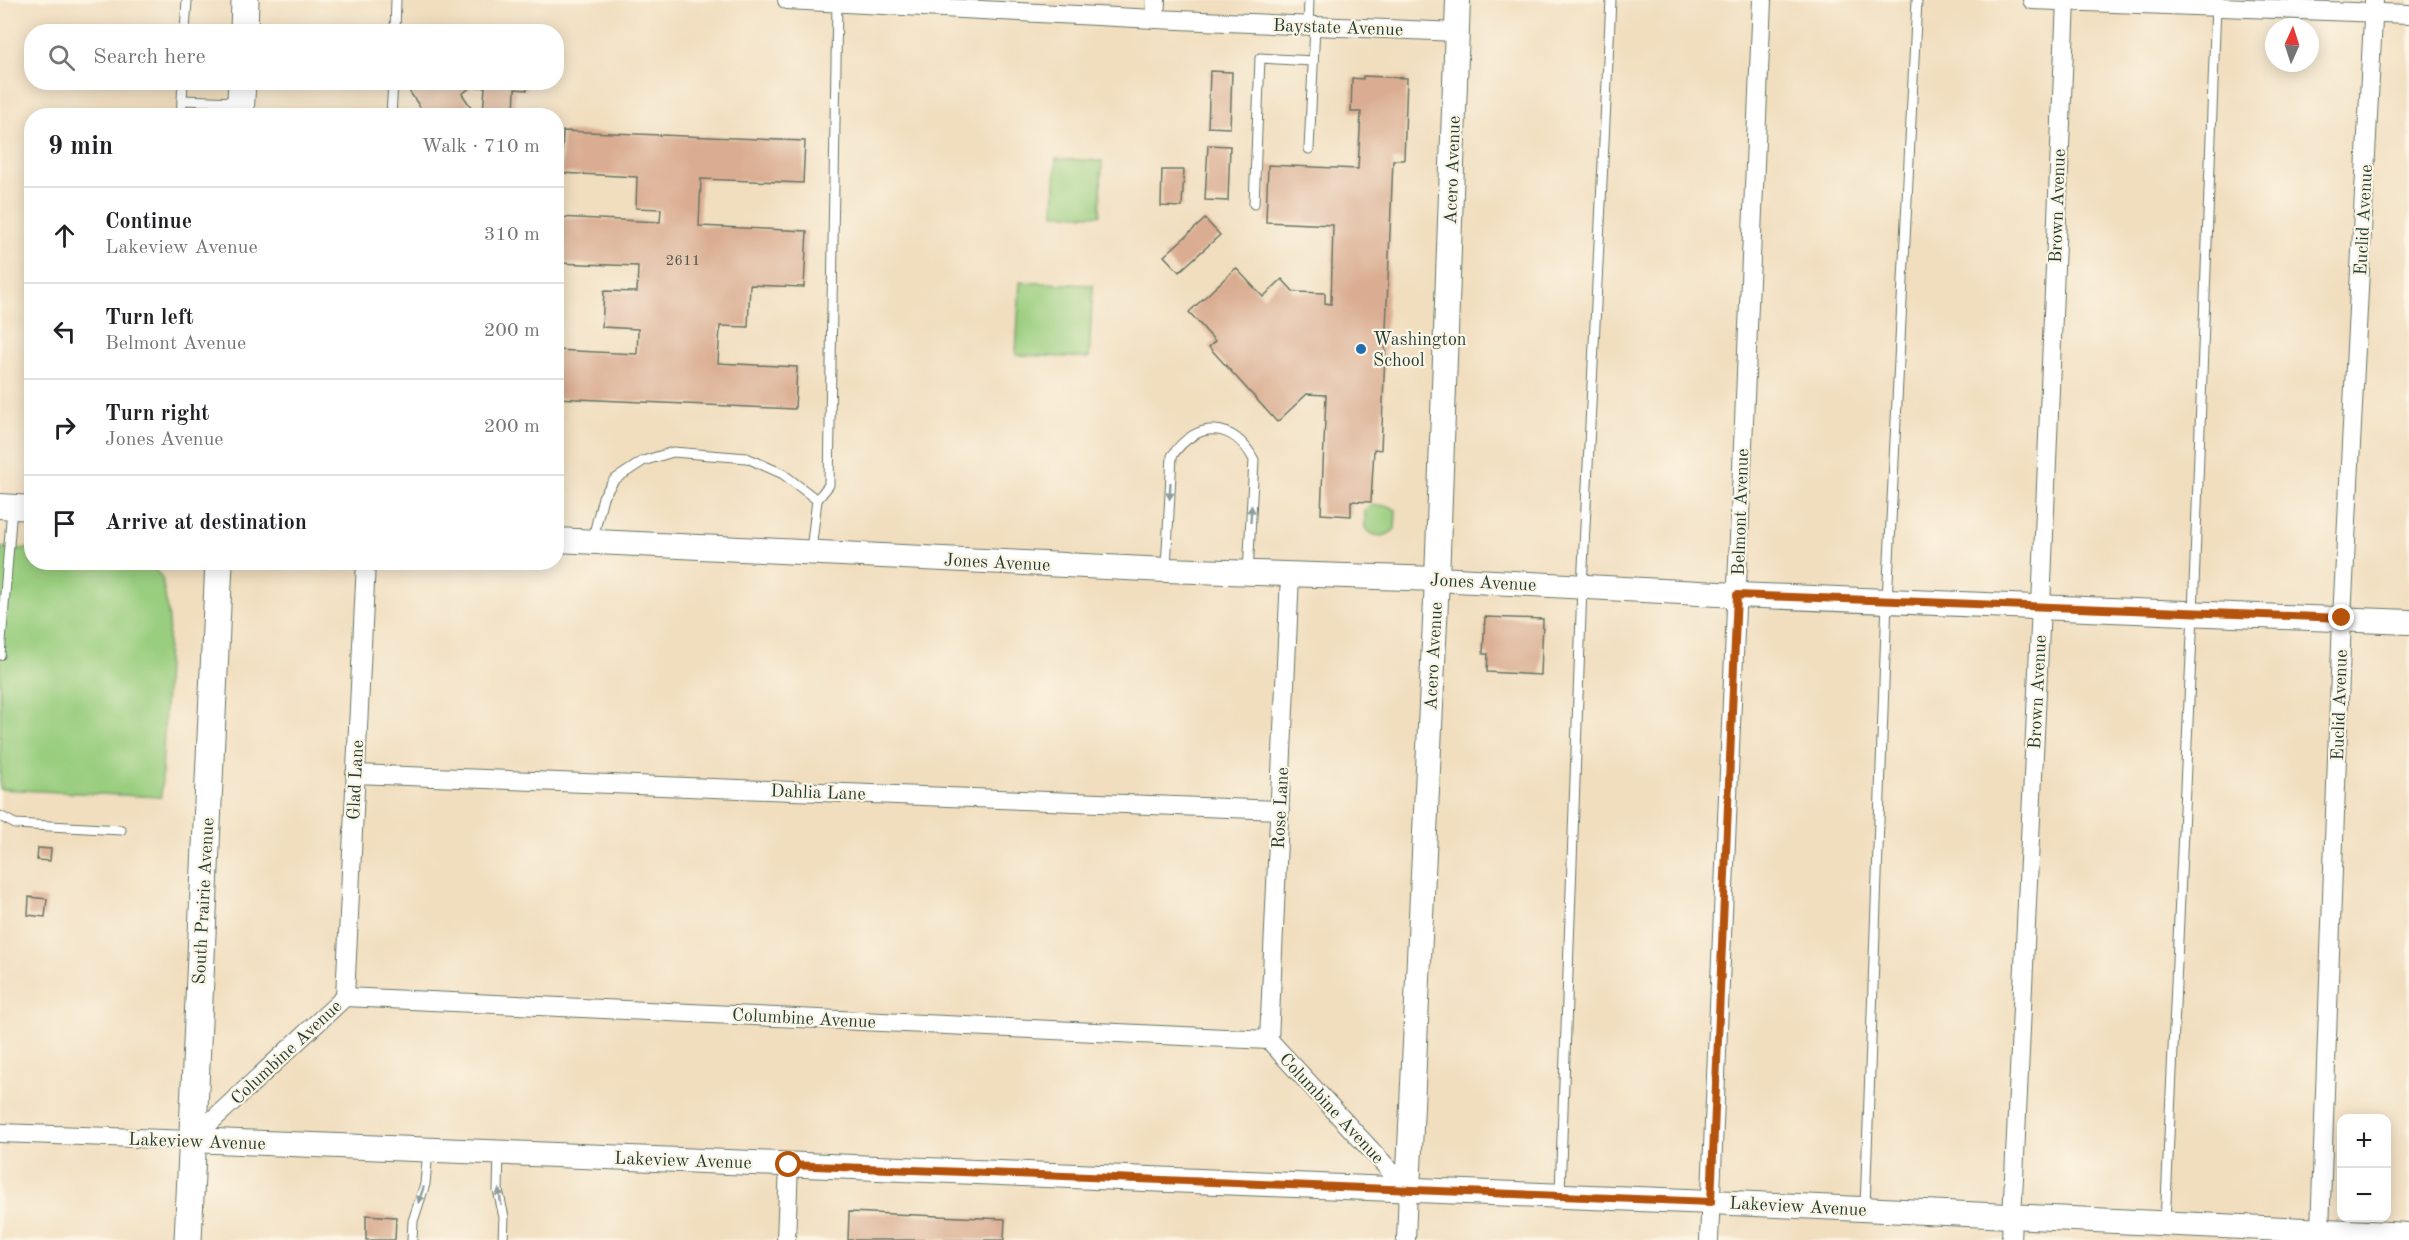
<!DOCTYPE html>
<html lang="en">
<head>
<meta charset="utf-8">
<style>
	:root { --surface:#fff; --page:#f2f2f2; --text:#202124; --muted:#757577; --line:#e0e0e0 }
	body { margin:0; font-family:"Old Standard TT",serif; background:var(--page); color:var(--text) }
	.controls { position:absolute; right:18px; bottom:18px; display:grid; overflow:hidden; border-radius:12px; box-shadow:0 3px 15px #0003 }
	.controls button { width:54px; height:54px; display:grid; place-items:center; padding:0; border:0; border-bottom:2px solid var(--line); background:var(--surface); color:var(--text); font:30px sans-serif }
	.compass { position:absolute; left:2265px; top:18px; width:54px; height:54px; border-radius:50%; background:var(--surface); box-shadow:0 3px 15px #0003; rotate:3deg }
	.stop { position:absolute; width:18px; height:18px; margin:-14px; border:4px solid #b45309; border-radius:50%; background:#fff }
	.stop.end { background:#b45309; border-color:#fff; box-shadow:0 2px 6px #0008 }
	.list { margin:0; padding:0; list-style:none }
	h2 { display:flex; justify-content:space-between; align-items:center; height:78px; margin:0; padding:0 24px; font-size:26px }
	h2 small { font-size:20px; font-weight:400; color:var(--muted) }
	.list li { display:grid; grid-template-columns:39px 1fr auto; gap:18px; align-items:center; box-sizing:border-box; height:96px; padding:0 24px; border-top:2px solid var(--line) }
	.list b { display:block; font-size:22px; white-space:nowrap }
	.list p { margin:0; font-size:20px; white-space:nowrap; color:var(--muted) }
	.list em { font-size:20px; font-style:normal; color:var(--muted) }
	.icon { flex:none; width:33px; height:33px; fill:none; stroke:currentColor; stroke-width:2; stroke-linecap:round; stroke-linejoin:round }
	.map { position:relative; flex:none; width:2409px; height:1240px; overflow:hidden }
	.search { position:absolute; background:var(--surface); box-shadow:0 3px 15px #0003; left:24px; top:24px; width:540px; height:66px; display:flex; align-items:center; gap:15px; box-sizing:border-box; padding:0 21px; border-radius:24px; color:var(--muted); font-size:22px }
	.panel { position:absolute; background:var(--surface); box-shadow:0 3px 15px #0003; left:24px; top:108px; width:540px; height:462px; border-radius:24px }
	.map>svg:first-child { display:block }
	.green { fill:#9ace7f; stroke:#5c865a; stroke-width:1.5 }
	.building { fill:#daad92 }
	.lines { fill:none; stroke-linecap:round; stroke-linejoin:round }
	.service-casing { stroke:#687565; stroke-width:11 }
	.minor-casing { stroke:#687565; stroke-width:20 }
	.tertiary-casing { stroke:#687565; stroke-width:26 }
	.secondary-casing { stroke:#687565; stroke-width:29 }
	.service { stroke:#fff; stroke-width:9 }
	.minor { stroke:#fff; stroke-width:18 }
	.tertiary { stroke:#fff; stroke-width:24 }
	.secondary { stroke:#fff; stroke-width:27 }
	.oneway { fill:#8f9e9a }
	.route { stroke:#b45309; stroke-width:8 }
	.poi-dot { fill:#1f6fb2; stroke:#fcf5e5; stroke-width:2 }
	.labels { text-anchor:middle; stroke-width:4.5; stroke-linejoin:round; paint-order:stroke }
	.number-label { font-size:15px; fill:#4e594c }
	.street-label { font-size:18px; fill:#1f3d34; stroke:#fcf5e5 }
	.poi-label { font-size:18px; fill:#1f3d34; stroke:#fcf5e5; text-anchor:start }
</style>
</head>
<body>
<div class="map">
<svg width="2409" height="1240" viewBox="0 0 2409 1240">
	<rect width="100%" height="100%" fill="#fcf5e5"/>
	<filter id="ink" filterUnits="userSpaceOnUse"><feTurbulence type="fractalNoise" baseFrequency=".0167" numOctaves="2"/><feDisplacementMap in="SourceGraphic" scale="12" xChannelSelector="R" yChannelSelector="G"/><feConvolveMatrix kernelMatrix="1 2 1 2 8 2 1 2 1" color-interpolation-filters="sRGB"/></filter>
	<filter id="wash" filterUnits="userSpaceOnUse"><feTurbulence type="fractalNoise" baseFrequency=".008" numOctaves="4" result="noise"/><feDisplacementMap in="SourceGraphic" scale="24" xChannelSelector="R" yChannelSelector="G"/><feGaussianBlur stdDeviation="1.35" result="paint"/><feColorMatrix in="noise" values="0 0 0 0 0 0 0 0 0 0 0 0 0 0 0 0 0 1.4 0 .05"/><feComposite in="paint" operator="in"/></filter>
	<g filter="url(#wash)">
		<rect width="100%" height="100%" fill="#f1debf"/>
		<g class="green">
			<polygon points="1056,159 1102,161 1100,215 1054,214"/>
			<polygon points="1020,282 1093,285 1089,358 1016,355"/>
			<path d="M1372 505 1389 506 1396 510 1395 529C1386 538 1374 538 1365 528V510Z"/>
			<polygon points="0,548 31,549 32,562 150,563 162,578 169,619 161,797 0,789"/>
		</g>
		<g id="blocks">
			<g class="building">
				<polygon points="1210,71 1232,72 1230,128 1208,127"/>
				<polygon points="1363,76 1407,78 1404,160 1393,160 1381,450 1374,449 1371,502 1351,501 1351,516 1321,514 1326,395 1307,394 1277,422 1209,347 1215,341 1189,312 1236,268 1263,297 1282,279 1294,292 1325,293 1325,303 1331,304 1333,225 1266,222 1268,165 1358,169 1361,112 1351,112 1352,78 1363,79"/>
				<polygon points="403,82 468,82 471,87 462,94 475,113 472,116 440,116 436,110 426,116"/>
				<polygon points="474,82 527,82 527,90 515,89 514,113 483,112 485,87 474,87"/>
				<polygon points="563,131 805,141 803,183 701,179 699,226 807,231 804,287 750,285 748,327 720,326 718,363 797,367 795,409 556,398 556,350 637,354 638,329 602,327 604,291 637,292 638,266 556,263 558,217 660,222 661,209 636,208 637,177 561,173"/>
				<polygon points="1208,145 1230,146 1228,201 1205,200"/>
				<polygon points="1162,170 1184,170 1182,207 1161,206"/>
				<polygon points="1205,219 1220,235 1179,272 1164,256"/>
				<polygon points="1485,617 1543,619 1541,675 1487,672 1488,654 1483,654"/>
				<polygon points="38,848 51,849 50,861 37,860"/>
				<polygon points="29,897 47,899 45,917 28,915"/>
				<polygon points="849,1212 1005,1219 1004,1240 848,1240"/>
				<polygon points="366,1215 396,1217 395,1240 366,1240"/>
			</g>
		</g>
	</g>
	<g filter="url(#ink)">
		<use href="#blocks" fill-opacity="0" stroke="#687565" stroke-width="1.5"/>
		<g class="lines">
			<g class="service-casing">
				<g id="service">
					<polyline points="1308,26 1309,0"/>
					<polyline points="185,32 187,0"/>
					<polyline points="395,32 396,0"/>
					<polyline points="182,100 183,82"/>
					<polyline points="181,116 182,100 238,102"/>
					<polyline points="391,116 393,82"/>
					<polyline points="1309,149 1315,26"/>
					<polyline points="1254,204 1260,58 1313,61"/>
					<polyline points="592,542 603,497 614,480 643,461 673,452 747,458 783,474 817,500"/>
					<polyline points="811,550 817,500 829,485 837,2"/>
					<path d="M1166 568 1172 456C1196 420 1234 421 1254 460L1248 573"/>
					<polyline points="0,655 12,508"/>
					<polyline points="0,816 15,824 121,830"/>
					<polyline points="499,1153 498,1190 504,1217 503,1240"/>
					<polyline points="1560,1193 1582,587 1611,0"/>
					<polyline points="1865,1207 1887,601 1917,0"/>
					<polyline points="2165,1224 2193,613 2216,5"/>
					<polyline points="412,1240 413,1221 425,1184 428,1150"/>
				</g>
			</g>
			<g class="minor-casing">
				<g id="minor">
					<polyline points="787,0 1155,19 1457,32"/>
					<polyline points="2032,0 2409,14"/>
					<polyline points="1155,19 1156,0"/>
					<polyline points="355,774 1280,810"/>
					<polyline points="345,997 366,562"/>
					<polyline points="1269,1040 1290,575"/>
					<polyline points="0,1133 191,1140 345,997 1269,1040 1408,1190 1406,1240"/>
					<polyline points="2320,1231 2342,618 2374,0"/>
					<polyline points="786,1240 789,1165"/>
					<polyline points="1709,1240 1762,0"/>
					<polyline points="2011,1240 2041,607 2066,0"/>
				</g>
			</g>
			<g class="tertiary-casing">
				<g id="tertiary">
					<polyline points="0,506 32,508"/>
					<polyline points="556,540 1166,570 1437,579 1737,595 2409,622"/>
					<polyline points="191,1140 1711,1202 2409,1235"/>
					<polyline points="1408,1190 1437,579 1458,0"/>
				</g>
			</g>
			<g class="secondary-casing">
				<g id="secondary">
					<polyline points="244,32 245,0"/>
					<polyline points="240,116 242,82"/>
					<polyline points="188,1240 219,562"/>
				</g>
			</g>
			<use href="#service" class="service"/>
			<use href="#minor" class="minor"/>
			<use href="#tertiary" class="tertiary"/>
			<use href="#secondary" class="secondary"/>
		</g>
		<defs><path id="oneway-solid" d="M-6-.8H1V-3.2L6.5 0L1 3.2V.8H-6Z" transform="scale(1.5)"/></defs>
		<g class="oneway">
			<use href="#oneway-solid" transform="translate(1170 491) rotate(93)"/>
			<use href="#oneway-solid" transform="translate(1251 514) rotate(-87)"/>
			<use href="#oneway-solid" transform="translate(421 1195) rotate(108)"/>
			<use href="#oneway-solid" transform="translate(500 1197) rotate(-100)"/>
		</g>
	</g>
	<g class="lines" filter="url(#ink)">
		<polyline class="route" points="789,1165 1711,1202 1737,595 2342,618"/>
	</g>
	<circle class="poi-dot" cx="1361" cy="349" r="6"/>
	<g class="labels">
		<g class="number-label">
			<text x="683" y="265">2611</text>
		</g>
		<g class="street-label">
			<text transform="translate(1338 27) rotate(2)" y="6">Baystate Avenue</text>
			<text transform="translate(1452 170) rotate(-88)" y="6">Acero Avenue</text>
			<text transform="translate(2057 206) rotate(-88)" y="6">Brown Avenue</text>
			<text transform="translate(2363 220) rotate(-87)" y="6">Euclid Avenue</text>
			<text transform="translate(1740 512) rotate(-88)" y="6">Belmont Avenue</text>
			<text transform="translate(997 562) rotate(3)" y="6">Jones Avenue</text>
			<text transform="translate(1483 582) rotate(3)" y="6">Jones Avenue</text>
			<text transform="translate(1433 656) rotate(-87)" y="6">Acero Avenue</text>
			<text transform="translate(2037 692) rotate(-87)" y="6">Brown Avenue</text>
			<text transform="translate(2339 705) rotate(-88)" y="6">Euclid Avenue</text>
			<text transform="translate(355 780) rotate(-87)" y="6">Glad Lane</text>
			<text transform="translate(818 792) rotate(2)" y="6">Dahlia Lane</text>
			<text transform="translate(1280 808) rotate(-87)" y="6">Rose Lane</text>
			<text transform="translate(203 901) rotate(-87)" y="6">South Prairie Avenue</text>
			<text transform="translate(804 1018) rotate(3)" y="6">Columbine Avenue</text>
			<text transform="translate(286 1052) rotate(-43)" y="6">Columbine Avenue</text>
			<text transform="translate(1332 1108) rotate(47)" y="6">Columbine Avenue</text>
			<text transform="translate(197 1141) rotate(2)" y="6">Lakeview Avenue</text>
			<text transform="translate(683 1160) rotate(2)" y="6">Lakeview Avenue</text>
			<text transform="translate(1798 1206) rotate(3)" y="6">Lakeview Avenue</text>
		</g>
		<g class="poi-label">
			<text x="1373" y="345">Washington<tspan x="1373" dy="21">School</tspan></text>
		</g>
	</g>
</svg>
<div class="controls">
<button>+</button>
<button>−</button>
</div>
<svg class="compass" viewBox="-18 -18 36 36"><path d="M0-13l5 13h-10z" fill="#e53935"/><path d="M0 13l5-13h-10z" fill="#757577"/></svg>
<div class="stop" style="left:789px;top:1165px"></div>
<div class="stop end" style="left:2342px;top:618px"></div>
<div class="search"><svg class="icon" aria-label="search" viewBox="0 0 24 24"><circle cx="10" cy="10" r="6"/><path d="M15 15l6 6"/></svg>Search here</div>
<section class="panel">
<h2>9 min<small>Walk · 710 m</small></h2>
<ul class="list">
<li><svg class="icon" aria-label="ahead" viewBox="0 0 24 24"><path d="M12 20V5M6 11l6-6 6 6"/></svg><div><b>Continue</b><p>Lakeview Avenue</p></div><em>310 m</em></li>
<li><svg class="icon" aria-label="left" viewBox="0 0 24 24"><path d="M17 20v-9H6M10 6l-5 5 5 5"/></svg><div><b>Turn left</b><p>Belmont Avenue</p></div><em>200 m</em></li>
<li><svg class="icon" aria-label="right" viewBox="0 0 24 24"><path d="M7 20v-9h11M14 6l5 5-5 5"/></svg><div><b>Turn right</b><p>Jones Avenue</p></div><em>200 m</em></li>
<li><svg class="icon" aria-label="arrive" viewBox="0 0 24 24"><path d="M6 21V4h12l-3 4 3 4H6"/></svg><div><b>Arrive at destination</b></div></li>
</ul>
</section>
</div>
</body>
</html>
